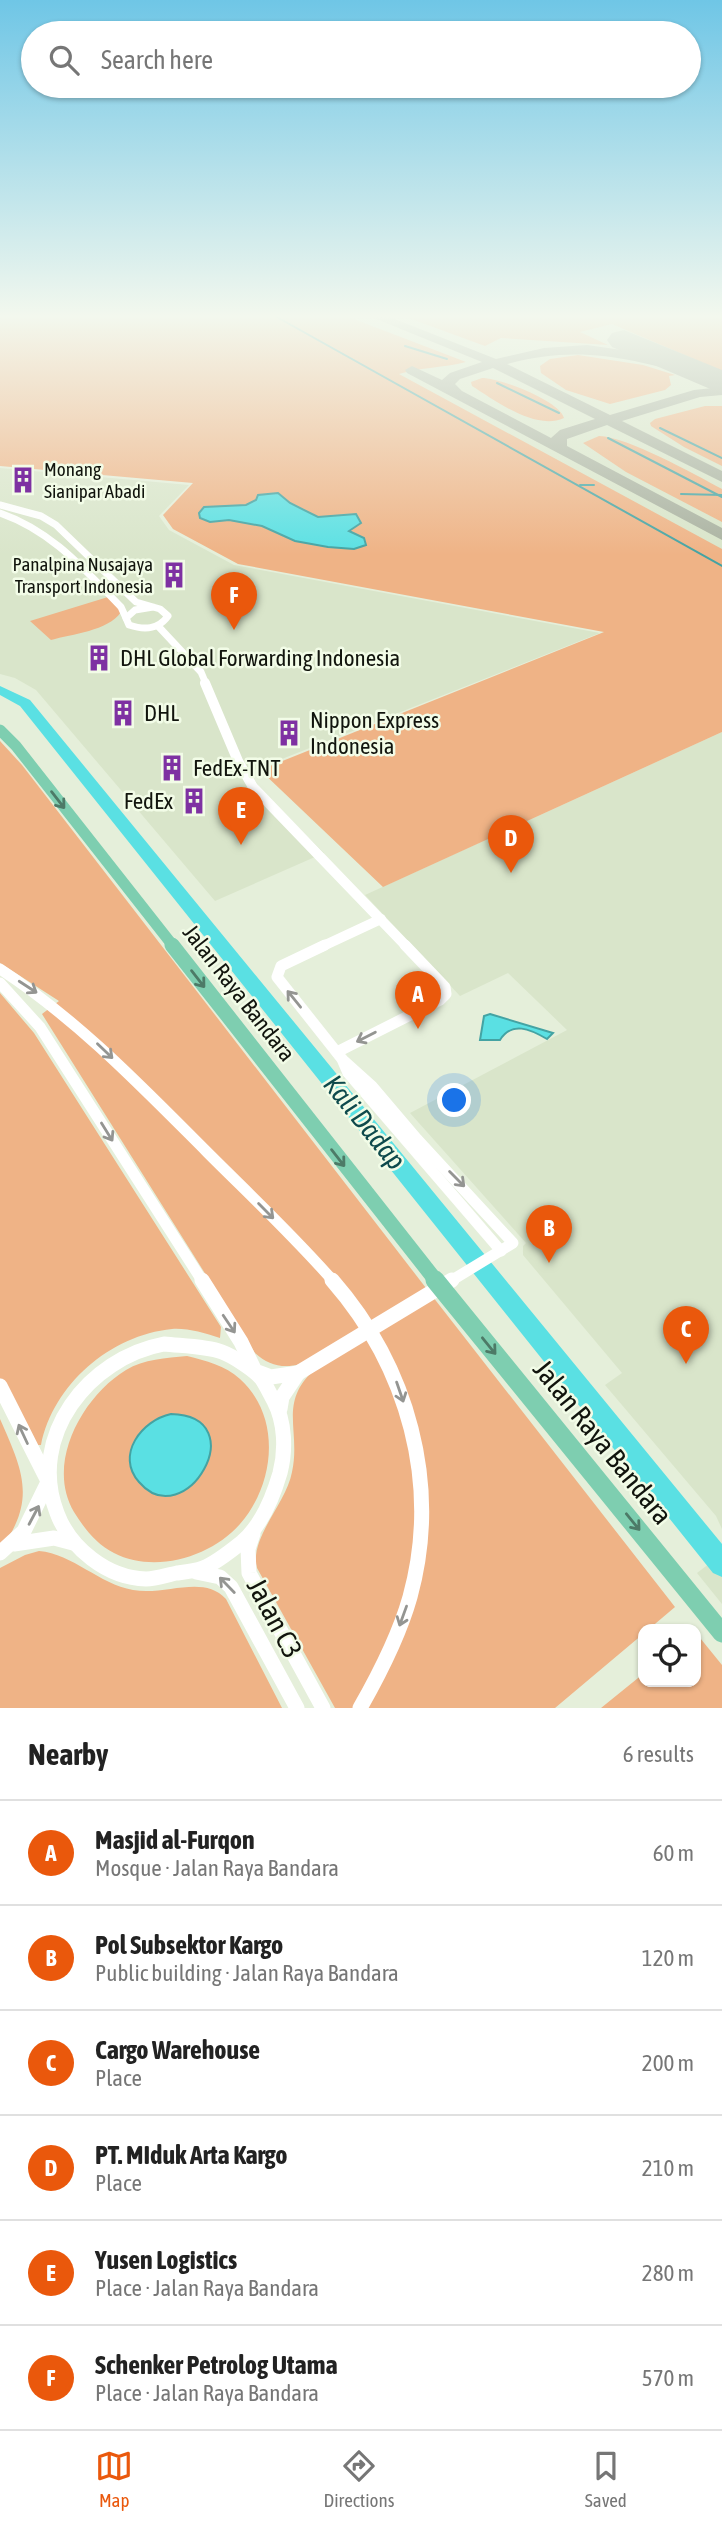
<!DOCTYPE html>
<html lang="en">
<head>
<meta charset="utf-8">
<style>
	:root { --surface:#fff; --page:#f2f2f2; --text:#222; --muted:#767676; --line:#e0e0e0; --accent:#ea580c }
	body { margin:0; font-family:"Asap Condensed",sans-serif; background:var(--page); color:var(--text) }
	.controls { position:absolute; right:21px; bottom:21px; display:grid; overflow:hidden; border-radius:14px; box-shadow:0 2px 5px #0004 }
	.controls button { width:63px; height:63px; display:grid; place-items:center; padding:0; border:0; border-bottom:2px solid var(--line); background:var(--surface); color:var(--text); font:35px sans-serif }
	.you { position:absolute; left:455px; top:1101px; width:24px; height:24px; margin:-18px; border:5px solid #fff; border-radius:50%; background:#1a73e8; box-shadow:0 0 0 10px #1a73e833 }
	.badge { display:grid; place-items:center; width:46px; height:46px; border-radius:50%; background:var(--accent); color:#fff; font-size:23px; font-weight:700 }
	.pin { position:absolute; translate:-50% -58px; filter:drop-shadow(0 2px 4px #0008) }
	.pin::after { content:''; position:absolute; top:37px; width:24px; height:21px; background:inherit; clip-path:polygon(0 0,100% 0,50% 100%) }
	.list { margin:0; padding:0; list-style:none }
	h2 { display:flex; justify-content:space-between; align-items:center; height:91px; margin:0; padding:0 28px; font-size:30px }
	h2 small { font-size:23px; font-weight:400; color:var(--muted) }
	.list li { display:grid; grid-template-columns:46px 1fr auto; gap:21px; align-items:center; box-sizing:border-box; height:105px; padding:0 28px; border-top:2px solid var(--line) }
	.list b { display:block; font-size:26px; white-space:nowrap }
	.list p { margin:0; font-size:23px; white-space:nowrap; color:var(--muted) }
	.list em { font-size:23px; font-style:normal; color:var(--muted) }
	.icon { flex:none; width:38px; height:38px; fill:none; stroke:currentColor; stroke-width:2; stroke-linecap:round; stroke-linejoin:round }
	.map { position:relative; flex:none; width:722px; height:1708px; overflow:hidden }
	.search { position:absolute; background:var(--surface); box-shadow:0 2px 5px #0004; left:21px; right:21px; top:21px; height:77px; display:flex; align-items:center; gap:18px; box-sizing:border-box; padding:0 24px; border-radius:38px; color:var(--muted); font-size:26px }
	.sheet { height:721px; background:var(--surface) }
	nav { display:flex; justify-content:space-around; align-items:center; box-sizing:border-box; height:98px; border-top:2px solid var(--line); background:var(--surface); font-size:19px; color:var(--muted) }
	nav a { display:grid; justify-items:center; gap:4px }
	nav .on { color:var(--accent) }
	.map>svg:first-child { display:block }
	.built { fill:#d9e5ca }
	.green { fill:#efb386 }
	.water { fill:#5ae0e3; stroke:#44a3a3; stroke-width:2 }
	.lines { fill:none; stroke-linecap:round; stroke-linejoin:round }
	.stream { stroke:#44a3a3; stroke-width:2 }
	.river { fill:#5ae0e3; fill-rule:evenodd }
	.taxiway { fill:#aab2a1; fill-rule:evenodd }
	.runway { fill:#aab2a1; fill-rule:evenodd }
	.tertiary-far3 { stroke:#fff; stroke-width:7 }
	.tertiary-far2 { stroke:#fff; stroke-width:10 }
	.tertiary-far1 { stroke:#fff; stroke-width:11 }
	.tertiary { stroke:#fff; stroke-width:15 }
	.primary-far2 { stroke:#7eceb0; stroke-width:11 }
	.primary-far1 { stroke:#7eceb0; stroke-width:15 }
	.primary { stroke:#7eceb0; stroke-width:19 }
	.oneway { stroke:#4d7a67 }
	.oneway2 { stroke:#949592 }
	.labels { text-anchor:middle; stroke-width:5; stroke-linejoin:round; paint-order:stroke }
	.far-poi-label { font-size:19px; fill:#11140d; stroke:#f2fce7; text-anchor:start }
	.poi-label { font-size:23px; fill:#11140d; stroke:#f2fce7; text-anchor:start }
	.street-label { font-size:23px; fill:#11140d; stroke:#f2fce7 }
	.near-water-label { font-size:28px; font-style:italic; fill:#0e4a4c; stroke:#f2fce7 }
	.near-street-label { font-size:28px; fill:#11140d; stroke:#f2fce7 }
</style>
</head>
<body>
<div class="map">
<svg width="722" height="1708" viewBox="0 0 722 1708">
	<rect width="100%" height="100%" fill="#e5efda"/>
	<g class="built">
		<polygon points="320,316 722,316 722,573 499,451"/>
		<polygon points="0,468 189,485 159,516 169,530 234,565 600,633 249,772 263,792 324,853 215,901 36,690 15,678 0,674"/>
		<polygon points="722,732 722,1529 716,1516 605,1385 622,1373 523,1255 523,1246 526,1243 410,1113 567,1030 508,973 460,996 365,895"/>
		<polygon points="722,1554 722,1604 697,1573"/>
	</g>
	<g class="green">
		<path d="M0 316H346L466 362C443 368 421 367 399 374L722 549V732L383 887 260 770 604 632 238 564 173 529 163 515 193 483 0 466Z"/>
		<polygon points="403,316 722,316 722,371 612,324 580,332 608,345 501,338 485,346"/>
		<polygon points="578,355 643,365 675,375 669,376 671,385 665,390 610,404 566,390 541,373 540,366 550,359"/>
		<path d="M482 378C500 378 560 401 564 418 535 431 496 401 472 386L471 382Z"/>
		<polygon points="705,406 722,406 722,466 684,447 651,426 650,423 655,419"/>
		<path d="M599 436C628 437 694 474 722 489V522L626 472 583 443Z"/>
		<path d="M108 597 121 612C108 631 72 634 51 640L30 621Z"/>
		<path d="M0 741 22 765 426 1288 300 1364C283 1369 268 1365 255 1353L42 1014 59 1001 0 963Z"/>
		<path d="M0 993 34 1033 221 1327 220 1338C204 1333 188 1328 172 1329 110 1335 53 1385 41 1445H32L0 1378Z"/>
		<path d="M433 1297 675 1607 649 1629H643V1634L555 1708H335L257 1568C249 1538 286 1504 292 1472 301 1431 278 1403 314 1370Z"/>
		<path d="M187 1356C206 1361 225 1365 240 1379 282 1417 275 1484 240 1524 211 1557 155 1574 114 1553 96 1544 84 1528 74 1512 45 1463 83 1396 126 1370 144 1359 166 1358 187 1356Z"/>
		<path d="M0 1419C23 1471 37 1500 0 1550Z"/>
		<path d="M39 1551C73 1554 99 1584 133 1590 166 1596 203 1574 226 1599L282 1708H0V1568L25 1555Z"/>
		<polygon points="696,1633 722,1665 722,1708 601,1708 643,1674 643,1682 696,1682"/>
	</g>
	<g class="water">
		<polygon points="278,493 290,503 318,517 356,514 361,523 349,531 364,538 366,545 354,549 328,547 295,541 262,526 229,520 210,522 200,518 199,513 204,507 246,505 256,500 258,495"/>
		<path d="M490 1014 553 1033 547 1039C530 1029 512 1021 500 1040H480L484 1016Z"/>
		<path d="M171 1414C256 1416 185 1536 139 1482 115 1455 142 1420 171 1414Z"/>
	</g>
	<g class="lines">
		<g class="stream">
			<polyline points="275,316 722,566"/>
			<polyline points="405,346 447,359"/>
			<polyline points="497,383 559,413"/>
			<polyline points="660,428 722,458"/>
			<polyline points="608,438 722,497"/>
			<polyline points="580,485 594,485"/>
			<polyline points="681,494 722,495"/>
		</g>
		<polygon class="river" points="0,686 30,700 722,1544 722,1577 713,1573 20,706 0,695"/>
		<path class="taxiway" d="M369 316H387L496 359 544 348 587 345 636 352 705 370 707 373 700 377C630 359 580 344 507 364L610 415 694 390 722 387V395L700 397 622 421 722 471V482L607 425 567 439V446L722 528V540L407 373 405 370 412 366 442 380 450 373 482 362ZM493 368 595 419 560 430 551 438 462 391 455 384 460 379Z"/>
		<polygon class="runway" points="624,330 722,370 722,394 612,347 607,340 612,333"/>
		<g class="tertiary-far3">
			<path d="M0 505 41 516 56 525 136 602 160 609 168 616C158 630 144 630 129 625L126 618 135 610 153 607"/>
			<path d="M0 513C52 531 84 569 121 607L126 618"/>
			<polyline points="158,626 201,672 206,684"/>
		</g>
		<g class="tertiary-far2">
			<polyline points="205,683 238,761 253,787 407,947"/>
			<polyline points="321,947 381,919"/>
		</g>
		<g class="tertiary-far1">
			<polyline points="325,945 281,966 277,977 342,1059 348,1073 501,1251"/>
			<path d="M0 969C78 1020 141 1086 207 1152 250 1195 294 1236 334 1282"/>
			<polyline points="0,983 40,1027 203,1282"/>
			<polyline points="337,1052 440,1000 446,994 445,987 405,945"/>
			<polyline points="342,1059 372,1086 417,1139 513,1243 449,1282"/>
		</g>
		<g class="tertiary">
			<polyline points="202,1280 241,1342 255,1371 271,1377 298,1373 452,1280"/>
			<path d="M332 1280C408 1367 441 1484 410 1597 399 1636 380 1673 360 1708"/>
			<path d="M164 1344C182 1346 205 1346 222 1352 233 1356 254 1370 261 1378 266 1385 270 1394 274 1401 285 1422 286 1450 280 1473 273 1497 262 1525 242 1542 232 1550 216 1563 203 1568 195 1571 185 1572 177 1573 167 1575 156 1579 146 1579 107 1578 70 1548 57 1513 27 1436 89 1358 164 1344Z"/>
			<polyline points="0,1386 48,1481"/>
			<polyline points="280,1409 282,1397 298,1373"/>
			<polyline points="253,1534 248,1549 249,1573 323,1708"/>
			<polyline points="14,1544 54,1538 73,1543"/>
			<polyline points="0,1553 24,1531 48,1482"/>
			<polyline points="196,1572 220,1577 231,1587 297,1708"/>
		</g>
		<polyline class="primary-far2" points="0,730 16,746 174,947"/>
		<polyline class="primary-far1" points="172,945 437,1282"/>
		<polyline class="primary" points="435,1280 722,1633"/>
	</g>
	<defs><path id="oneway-shaft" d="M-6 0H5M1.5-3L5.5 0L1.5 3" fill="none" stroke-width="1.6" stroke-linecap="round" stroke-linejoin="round" transform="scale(1.75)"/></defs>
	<g class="oneway">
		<use href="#oneway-shaft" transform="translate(58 800) rotate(52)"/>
		<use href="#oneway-shaft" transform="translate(198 979) rotate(52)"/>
		<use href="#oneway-shaft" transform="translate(338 1158) rotate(52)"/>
		<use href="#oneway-shaft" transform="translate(489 1346) rotate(51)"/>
		<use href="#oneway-shaft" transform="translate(633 1522) rotate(51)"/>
	</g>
	<g class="oneway2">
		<use href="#oneway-shaft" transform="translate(28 987) rotate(33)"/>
		<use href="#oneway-shaft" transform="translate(294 999) rotate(-129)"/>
		<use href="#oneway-shaft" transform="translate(366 1037) rotate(153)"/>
		<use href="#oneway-shaft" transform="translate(105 1051) rotate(44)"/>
		<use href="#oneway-shaft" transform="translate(107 1132) rotate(58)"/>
		<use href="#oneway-shaft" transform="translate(457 1179) rotate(45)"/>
		<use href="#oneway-shaft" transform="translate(266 1211) rotate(45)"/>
		<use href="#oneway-shaft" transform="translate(229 1324) rotate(56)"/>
		<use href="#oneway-shaft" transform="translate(400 1392) rotate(71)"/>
		<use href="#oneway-shaft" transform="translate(23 1434) rotate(-115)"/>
		<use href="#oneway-shaft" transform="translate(34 1515) rotate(-62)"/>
		<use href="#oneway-shaft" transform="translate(227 1585) rotate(-134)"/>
		<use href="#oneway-shaft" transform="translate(403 1616) rotate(110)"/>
	</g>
	<linearGradient id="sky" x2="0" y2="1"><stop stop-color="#6fc6e6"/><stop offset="0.57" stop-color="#f3f8ee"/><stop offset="1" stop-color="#f3f8ee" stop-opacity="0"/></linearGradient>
	<rect width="722" height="555" fill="url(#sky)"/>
	<defs>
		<g id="building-bare" transform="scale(2.1)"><path d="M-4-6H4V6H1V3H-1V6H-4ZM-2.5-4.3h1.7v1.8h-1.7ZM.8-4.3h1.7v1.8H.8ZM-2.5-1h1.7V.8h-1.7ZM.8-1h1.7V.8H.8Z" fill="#7e31a2" stroke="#f2fce7" stroke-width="2.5" paint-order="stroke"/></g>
	</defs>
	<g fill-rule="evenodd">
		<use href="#building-bare" x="23" y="480"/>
		<use href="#building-bare" x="174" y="575"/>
		<use href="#building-bare" x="99" y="658"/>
		<use href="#building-bare" x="123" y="713"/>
		<use href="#building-bare" x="289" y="733"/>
		<use href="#building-bare" x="172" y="768"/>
		<use href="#building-bare" x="194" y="801"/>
	</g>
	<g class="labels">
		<g class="far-poi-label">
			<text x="44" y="476">Monang<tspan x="44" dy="22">Sianipar Abadi</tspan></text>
			<text x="153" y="571" text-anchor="end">Panalpina Nusajaya<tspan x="153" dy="22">Transport Indonesia</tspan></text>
		</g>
		<g class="poi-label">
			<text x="120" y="666">DHL Global Forwarding Indonesia</text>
			<text x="144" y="721">DHL</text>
			<text x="310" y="728">Nippon Express<tspan x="310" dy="26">Indonesia</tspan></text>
			<text x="193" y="776">FedEx-TNT</text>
			<text x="173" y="809" text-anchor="end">FedEx</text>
		</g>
		<g class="street-label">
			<text transform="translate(239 993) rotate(52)" y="8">Jalan Raya Bandara</text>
		</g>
		<g class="near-water-label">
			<text transform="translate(365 1122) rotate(51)" y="10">Kali Dadap</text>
		</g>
		<g class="near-street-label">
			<text transform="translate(603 1442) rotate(51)" y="10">Jalan Raya Bandara</text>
			<text transform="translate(275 1618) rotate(62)" y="10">Jalan C3</text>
		</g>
	</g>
</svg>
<div class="controls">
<button><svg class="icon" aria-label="locate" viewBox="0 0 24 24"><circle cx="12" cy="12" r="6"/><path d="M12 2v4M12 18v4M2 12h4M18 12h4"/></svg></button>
</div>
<div class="you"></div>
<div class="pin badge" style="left:418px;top:1029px">A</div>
<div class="pin badge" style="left:549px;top:1263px">B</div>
<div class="pin badge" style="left:686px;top:1364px">C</div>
<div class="pin badge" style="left:511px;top:873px">D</div>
<div class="pin badge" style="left:241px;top:845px">E</div>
<div class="pin badge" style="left:234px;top:630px">F</div>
<div class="search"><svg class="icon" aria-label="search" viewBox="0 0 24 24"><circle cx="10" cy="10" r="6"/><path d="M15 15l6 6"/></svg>Search here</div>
</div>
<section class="sheet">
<h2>Nearby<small>6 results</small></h2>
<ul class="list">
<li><span class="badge">A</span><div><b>Masjid al-Furqon</b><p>Mosque · Jalan Raya Bandara</p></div><em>60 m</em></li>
<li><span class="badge">B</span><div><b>Pol Subsektor Kargo</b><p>Public building · Jalan Raya Bandara</p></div><em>120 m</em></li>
<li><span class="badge">C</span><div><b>Cargo Warehouse</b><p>Place</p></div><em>200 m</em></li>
<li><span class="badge">D</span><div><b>PT. MIduk Arta Kargo</b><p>Place</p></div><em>210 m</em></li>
<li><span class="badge">E</span><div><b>Yusen Logistics</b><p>Place · Jalan Raya Bandara</p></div><em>280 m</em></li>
<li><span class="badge">F</span><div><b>Schenker Petrolog Utama</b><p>Place · Jalan Raya Bandara</p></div><em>570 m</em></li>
</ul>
</section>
<nav>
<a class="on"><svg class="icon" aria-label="map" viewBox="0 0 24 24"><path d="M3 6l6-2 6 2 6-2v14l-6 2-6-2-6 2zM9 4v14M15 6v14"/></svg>Map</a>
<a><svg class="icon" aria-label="directions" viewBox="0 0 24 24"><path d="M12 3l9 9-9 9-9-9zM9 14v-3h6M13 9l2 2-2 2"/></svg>Directions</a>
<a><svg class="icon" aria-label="saved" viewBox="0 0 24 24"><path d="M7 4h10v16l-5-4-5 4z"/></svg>Saved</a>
</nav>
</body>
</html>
